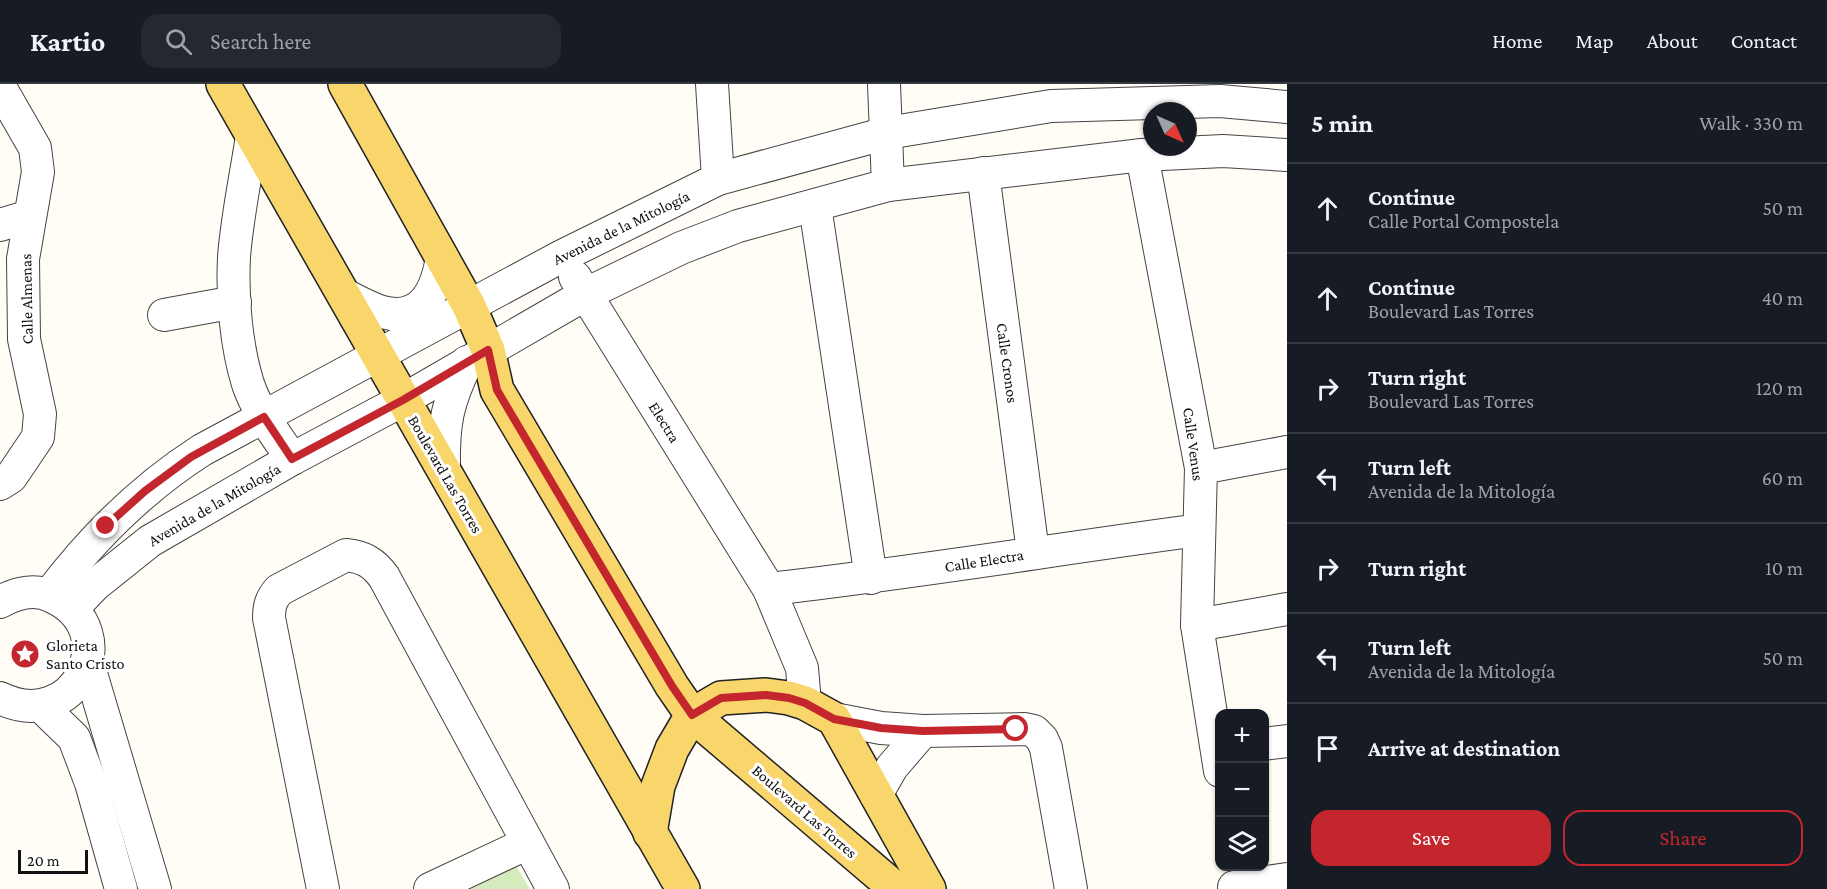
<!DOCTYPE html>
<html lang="en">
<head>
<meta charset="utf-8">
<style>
	:root { --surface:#171b24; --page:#242831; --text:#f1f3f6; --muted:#9ea1a6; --line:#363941; --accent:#c4262e }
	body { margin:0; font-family:"Crimson Pro",serif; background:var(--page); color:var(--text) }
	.controls { position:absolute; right:18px; bottom:18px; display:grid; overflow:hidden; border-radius:12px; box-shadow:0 2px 4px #0004 }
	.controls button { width:54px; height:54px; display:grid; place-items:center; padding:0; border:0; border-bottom:2px solid var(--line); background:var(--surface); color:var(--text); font:30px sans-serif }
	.compass { position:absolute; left:1143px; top:18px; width:54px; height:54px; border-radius:50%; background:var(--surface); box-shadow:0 2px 4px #0004; rotate:135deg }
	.scale { position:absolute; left:18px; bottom:15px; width:70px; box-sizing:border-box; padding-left:6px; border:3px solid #111; border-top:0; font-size:16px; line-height:21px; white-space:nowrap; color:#111; -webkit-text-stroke:4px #fff; paint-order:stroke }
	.stop { position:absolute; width:18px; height:18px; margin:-14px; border:4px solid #c4262e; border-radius:50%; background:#fff }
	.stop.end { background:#c4262e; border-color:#fff; box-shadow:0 2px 6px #0008 }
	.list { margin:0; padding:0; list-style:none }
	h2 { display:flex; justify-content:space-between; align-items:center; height:78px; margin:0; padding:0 24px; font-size:26px }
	h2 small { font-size:20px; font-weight:400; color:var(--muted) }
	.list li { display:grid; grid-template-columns:39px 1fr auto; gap:18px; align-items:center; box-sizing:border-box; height:90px; padding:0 24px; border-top:2px solid var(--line) }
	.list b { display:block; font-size:22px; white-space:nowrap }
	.list p { margin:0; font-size:20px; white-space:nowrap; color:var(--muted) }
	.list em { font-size:20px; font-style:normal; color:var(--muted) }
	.actions { display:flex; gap:12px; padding:18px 24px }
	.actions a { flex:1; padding:14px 0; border:2px solid var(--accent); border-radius:18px; text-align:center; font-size:21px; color:var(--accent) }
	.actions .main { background:var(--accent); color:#fff }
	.icon { flex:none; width:33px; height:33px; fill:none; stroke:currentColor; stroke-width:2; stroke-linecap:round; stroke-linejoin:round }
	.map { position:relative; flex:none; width:1287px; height:805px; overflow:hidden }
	header { display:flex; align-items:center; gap:36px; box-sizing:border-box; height:84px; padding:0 30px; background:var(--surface); border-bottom:2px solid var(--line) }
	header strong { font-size:28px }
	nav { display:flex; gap:33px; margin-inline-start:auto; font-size:21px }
	.search { width:420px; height:54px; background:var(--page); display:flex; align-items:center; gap:15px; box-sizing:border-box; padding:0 21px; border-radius:18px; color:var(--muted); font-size:22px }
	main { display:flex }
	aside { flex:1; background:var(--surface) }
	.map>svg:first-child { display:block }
	.green { fill:#d5ebbd }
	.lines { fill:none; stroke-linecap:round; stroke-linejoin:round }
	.minor-casing { stroke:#444; stroke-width:34 }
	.major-casing { stroke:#222; stroke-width:36 }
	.minor { stroke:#fff; stroke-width:32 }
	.major { stroke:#f9d66b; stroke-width:33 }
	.route { stroke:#c4262e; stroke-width:8 }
	.labels { text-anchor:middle; stroke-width:6; stroke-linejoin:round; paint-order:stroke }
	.street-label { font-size:16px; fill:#111; stroke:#fff }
	.poi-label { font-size:16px; fill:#111; stroke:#fff; text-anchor:start }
</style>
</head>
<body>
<header>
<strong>Kartio</strong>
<div class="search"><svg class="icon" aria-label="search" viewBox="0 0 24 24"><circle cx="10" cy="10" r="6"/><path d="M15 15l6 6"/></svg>Search here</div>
<nav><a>Home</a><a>Map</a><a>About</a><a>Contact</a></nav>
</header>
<main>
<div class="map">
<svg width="1287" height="805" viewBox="0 0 1287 805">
	<rect width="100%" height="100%" fill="#fffdf5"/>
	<polygon class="green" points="516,782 530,805 468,805"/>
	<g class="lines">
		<g class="minor-casing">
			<g id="minor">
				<polyline points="712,0 718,95"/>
				<polyline points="884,0 888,101"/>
				<polyline points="0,3 35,64 38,88 23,175 24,255 40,330 38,353 11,393 0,400"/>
				<path d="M252 52C246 92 237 133 234 173 232 214 236 261 248 300 257 327 276 351 292 375"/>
				<polyline points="1142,71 1201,384 1197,541 1220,687"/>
				<polyline points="983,89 1033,468"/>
				<polyline points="815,122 871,494"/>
				<polyline points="0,141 30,132"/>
				<polyline points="575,193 769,505 802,584 805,619"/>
				<path d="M343 210C355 216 369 224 382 228 422 239 437 206 442 173"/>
				<polyline points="164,231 235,218"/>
				<path d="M444 384C443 340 447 319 467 278"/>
				<polyline points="1201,384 1287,368"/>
				<path d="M769 505C913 489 1056 465 1199 446"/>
				<path d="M49 511C92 454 141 405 202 366L562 172 718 95 887 49 1051 22 1220 17 1287 23"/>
				<path d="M0 518C16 509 36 504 53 513 126 547 75 651 0 614"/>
				<polyline points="72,525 95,501 150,457 292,375 403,316 586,210 681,164 738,142 888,101 1142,71 1223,67 1287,71"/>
				<polyline points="1197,541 1287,525"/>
				<polyline points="87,576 155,805"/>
				<polyline points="41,622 74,654 91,699 121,805"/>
				<polyline points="834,635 881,644 923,647 1025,645 1034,647 1042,655 1046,664 1071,805"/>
				<polyline points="1264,660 1287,657"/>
				<polyline points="876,711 892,683 923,647"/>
				<polyline points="1234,803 1287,795"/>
				<path d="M323 805 269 534C269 522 271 515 279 506L346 471C364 473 374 479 384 493L553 805"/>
				<polyline points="430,805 528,759"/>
			</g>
		</g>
		<g class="major-casing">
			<g id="major">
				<polyline points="223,0 683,805"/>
				<polyline points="345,0 469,222 488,266 497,306 672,602 692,631 896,805"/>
				<polyline points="650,749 658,702 672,665 692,631 721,614 766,611 789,614 805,619 834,635 929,805"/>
			</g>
		</g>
		<use href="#minor" class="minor"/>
		<use href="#major" class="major"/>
	</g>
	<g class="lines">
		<polyline class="route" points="106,442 145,407 191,373 264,333 292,375 403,316 488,266 497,306 672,602 692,631 721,614 766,611 789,614 805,619 834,635 881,644 923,647 1016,645"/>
	</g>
	<defs>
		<g id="sight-disc" transform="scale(1.5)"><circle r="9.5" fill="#c4262e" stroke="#fff"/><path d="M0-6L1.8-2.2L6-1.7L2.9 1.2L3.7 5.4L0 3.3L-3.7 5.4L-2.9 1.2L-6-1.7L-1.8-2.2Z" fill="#fff"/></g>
	</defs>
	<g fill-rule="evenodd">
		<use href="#sight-disc" x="25" y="570"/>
	</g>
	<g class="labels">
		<g class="street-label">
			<text transform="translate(621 143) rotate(-26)" y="6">Avenida de la Mitología</text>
			<text transform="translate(26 215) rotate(-91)" y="6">Calle Almenas</text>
			<text transform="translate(1008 279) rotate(82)" y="6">Calle Cronos</text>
			<text transform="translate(665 338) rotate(58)" y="6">Electra</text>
			<text transform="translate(1194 360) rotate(82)" y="6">Calle Venus</text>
			<text transform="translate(446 390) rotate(60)" y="6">Boulevard Las Torres</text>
			<text transform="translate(214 420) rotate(-30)" y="6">Avenida de la Mitología</text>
			<text transform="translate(984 476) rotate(-9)" y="6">Calle Electra</text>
			<text transform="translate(805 727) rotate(41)" y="6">Boulevard Las Torres</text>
		</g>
		<g class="poi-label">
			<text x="46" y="567">Glorieta<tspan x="46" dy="18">Santo Cristo</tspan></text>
		</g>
	</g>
</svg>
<div class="controls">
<button>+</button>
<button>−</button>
<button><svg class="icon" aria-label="layers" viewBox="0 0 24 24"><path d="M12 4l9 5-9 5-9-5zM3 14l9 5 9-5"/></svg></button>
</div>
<svg class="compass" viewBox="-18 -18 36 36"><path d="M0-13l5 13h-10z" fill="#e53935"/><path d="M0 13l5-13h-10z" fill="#9ea1a6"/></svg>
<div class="scale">20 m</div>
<div class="stop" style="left:1016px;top:645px"></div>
<div class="stop end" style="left:106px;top:442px"></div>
</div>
<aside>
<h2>5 min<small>Walk · 330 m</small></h2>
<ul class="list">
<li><svg class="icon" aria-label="ahead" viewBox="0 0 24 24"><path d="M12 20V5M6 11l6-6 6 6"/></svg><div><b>Continue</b><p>Calle Portal Compostela</p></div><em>50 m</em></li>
<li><svg class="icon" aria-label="ahead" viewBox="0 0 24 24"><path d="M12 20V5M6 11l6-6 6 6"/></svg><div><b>Continue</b><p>Boulevard Las Torres</p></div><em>40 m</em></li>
<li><svg class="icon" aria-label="right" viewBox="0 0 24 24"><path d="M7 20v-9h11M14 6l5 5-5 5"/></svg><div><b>Turn right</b><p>Boulevard Las Torres</p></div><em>120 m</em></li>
<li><svg class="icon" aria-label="left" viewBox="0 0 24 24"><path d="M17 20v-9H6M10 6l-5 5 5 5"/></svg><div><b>Turn left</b><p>Avenida de la Mitología</p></div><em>60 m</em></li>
<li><svg class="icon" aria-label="right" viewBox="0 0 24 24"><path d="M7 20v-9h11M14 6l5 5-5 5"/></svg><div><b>Turn right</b></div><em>10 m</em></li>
<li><svg class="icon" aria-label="left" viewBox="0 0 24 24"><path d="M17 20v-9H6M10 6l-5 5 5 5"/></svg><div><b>Turn left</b><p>Avenida de la Mitología</p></div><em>50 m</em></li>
<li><svg class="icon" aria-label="arrive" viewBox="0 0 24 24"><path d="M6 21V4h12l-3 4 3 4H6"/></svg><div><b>Arrive at destination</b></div></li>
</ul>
<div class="actions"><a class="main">Save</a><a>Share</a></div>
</aside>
</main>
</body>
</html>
